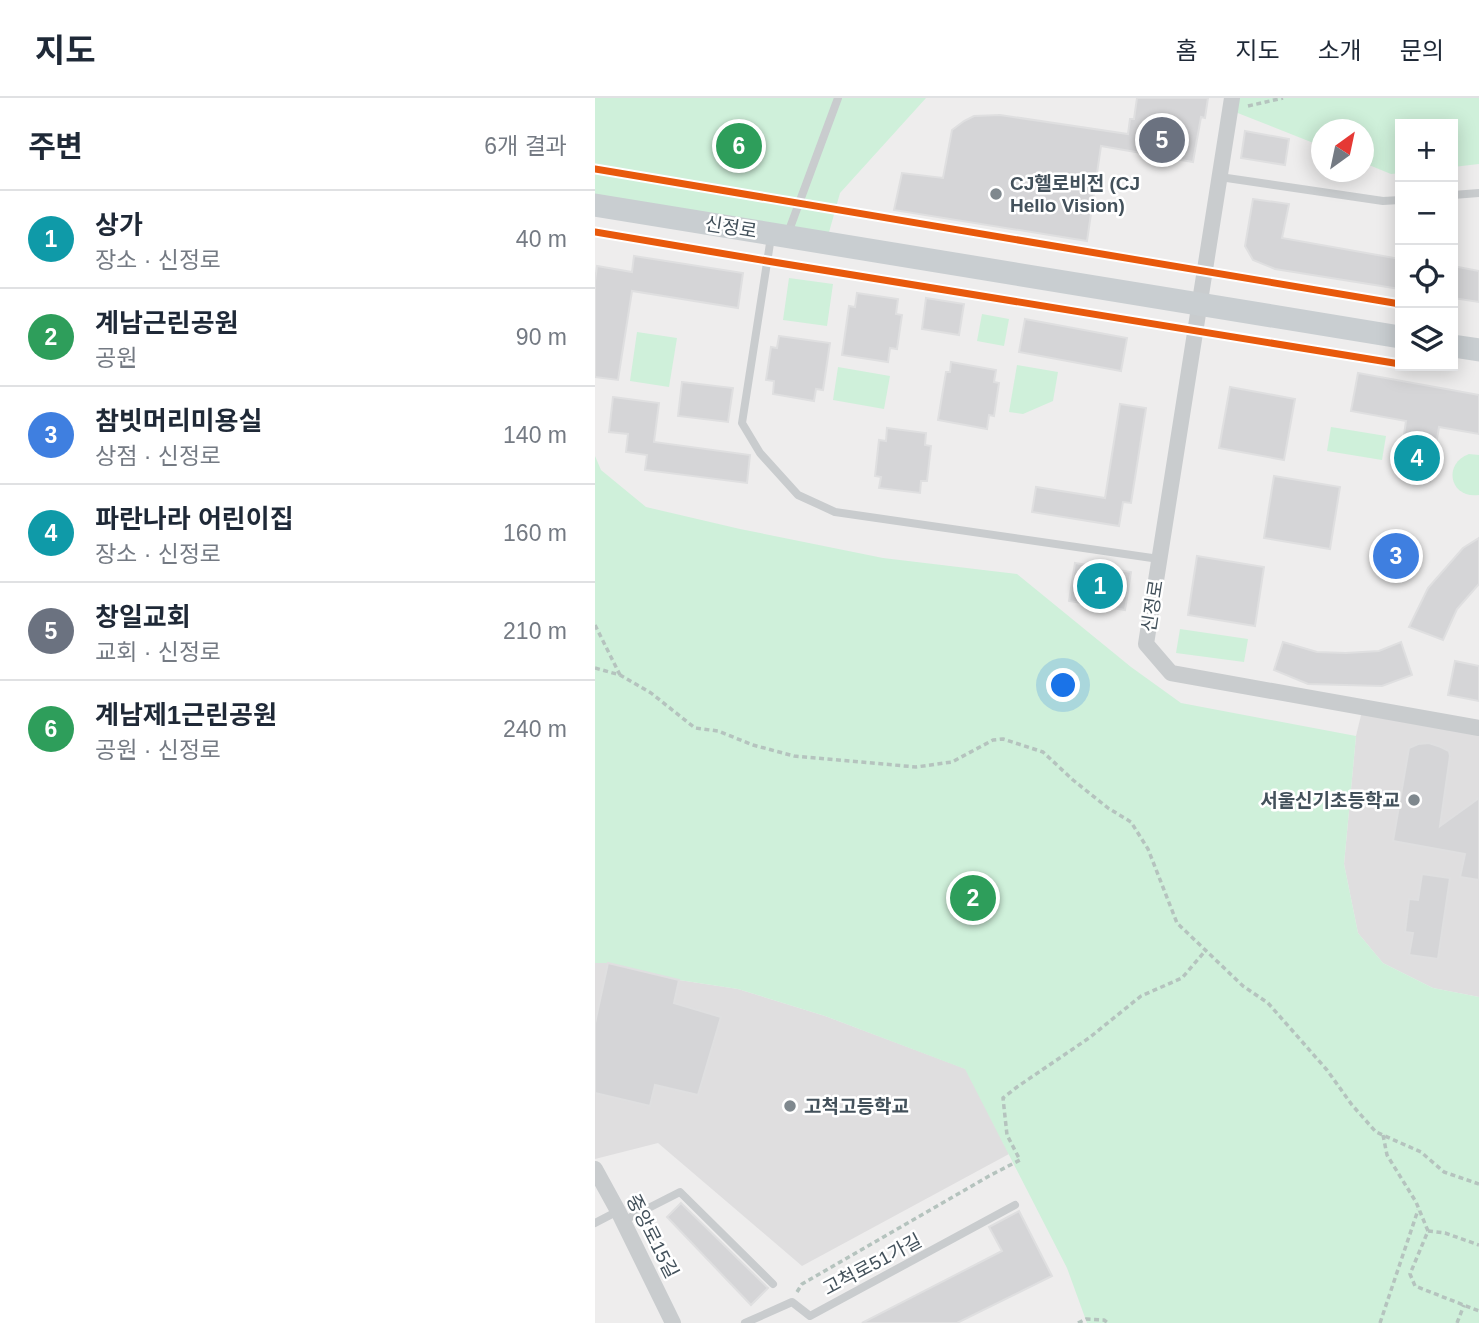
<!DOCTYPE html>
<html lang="ko">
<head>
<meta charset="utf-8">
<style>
	:root { --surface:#fff; --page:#f2f2f3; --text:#1f2937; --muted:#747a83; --line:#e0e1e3; --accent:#111827 }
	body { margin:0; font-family:Helvetica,"Noto Sans KR",sans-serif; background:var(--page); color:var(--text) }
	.controls { position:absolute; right:21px; top:21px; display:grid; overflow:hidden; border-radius:0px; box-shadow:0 4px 18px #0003 }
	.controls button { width:63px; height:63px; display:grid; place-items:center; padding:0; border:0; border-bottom:2px solid var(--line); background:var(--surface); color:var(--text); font:35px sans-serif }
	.compass { position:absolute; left:716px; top:21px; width:63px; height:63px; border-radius:50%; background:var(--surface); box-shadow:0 4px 18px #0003; rotate:33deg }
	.you { position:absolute; left:469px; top:588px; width:24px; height:24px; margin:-18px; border:5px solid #fff; border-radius:50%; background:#1a73e8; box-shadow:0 0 0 10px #1a73e833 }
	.badge { display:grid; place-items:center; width:46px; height:46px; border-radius:50%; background:var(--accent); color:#fff; font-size:23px; font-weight:700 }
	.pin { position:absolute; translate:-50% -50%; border:4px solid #fff; box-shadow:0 2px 7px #0006 }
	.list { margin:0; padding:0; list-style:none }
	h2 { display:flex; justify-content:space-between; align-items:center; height:91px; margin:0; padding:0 28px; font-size:30px }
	h2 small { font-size:23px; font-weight:400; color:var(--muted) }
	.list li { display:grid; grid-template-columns:46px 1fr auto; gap:21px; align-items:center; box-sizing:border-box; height:98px; padding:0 28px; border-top:2px solid var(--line) }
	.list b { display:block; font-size:26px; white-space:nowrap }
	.list p { margin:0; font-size:23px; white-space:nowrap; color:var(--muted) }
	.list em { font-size:23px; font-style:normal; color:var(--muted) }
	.icon { flex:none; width:38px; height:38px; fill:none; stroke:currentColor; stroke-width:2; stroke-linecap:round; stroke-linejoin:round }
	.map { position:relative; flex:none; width:884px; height:1225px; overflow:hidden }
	header { display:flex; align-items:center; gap:42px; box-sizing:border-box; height:98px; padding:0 35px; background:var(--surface); border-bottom:2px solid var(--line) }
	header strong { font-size:33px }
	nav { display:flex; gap:38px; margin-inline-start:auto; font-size:24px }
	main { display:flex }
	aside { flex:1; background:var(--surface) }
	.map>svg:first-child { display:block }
	.education { fill:#dfdedf }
	.green { fill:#cff0da }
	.building { fill:#d5d5d7; stroke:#dfdfe0; stroke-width:2 }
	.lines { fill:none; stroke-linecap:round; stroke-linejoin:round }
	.path { stroke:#b5c3be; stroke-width:3.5; stroke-dasharray:5 3.5; stroke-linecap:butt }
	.lane { stroke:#c9ccce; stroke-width:8 }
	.street { stroke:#c9ccce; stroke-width:16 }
	.secondary { stroke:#c9ced1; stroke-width:23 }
	.cycleway-casing { stroke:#fff; stroke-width:11 }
	.cycleway { stroke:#e8590c; stroke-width:7 }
	.poi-dot { fill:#7f888e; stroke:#fff; stroke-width:2.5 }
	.labels { text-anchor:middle; stroke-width:5; stroke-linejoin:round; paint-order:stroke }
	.poi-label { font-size:19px; font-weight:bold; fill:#43515b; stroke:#fff; text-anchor:start }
	.street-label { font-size:19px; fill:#43515b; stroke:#fff }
</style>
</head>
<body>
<header>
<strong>지도</strong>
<nav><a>홈</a><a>지도</a><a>소개</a><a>문의</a></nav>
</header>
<main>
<aside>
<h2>주변<small>6개 결과</small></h2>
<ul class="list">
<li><span class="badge" style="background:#0f9aa8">1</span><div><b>상가</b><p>장소 · 신정로</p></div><em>40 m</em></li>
<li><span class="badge" style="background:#2e9e5b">2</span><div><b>계남근린공원</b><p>공원</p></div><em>90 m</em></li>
<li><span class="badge" style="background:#3f7fe0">3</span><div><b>참빗머리미용실</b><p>상점 · 신정로</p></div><em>140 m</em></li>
<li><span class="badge" style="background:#0f9aa8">4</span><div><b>파란나라 어린이집</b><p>장소 · 신정로</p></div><em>160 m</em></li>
<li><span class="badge" style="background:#6b7280">5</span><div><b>창일교회</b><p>교회 · 신정로</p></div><em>210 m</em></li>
<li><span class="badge" style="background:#2e9e5b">6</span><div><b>계남제1근린공원</b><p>공원 · 신정로</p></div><em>240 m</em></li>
</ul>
</aside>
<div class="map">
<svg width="884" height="1225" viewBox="0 0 884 1225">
	<rect width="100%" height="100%" fill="#eeeded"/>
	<g class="education">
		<polygon points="768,609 884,630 884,899 838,890 788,865 763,835 749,766 761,638"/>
		<polygon points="0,865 13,865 84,882 143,891 230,918 371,971 414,1056 207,1168 63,1045 0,1061"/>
	</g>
	<g class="green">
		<polygon points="0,0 331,0 245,95 231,145 0,107"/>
		<polygon points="637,0 884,0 884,66 858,69 858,26 805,26 805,75 796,76 769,65 768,32 726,32 726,48 635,12"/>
		<polygon points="194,180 238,186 232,228 188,222"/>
		<polygon points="387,216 414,221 409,248 382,243"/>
		<polygon points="42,234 82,240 74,289 35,283"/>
		<polygon points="422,267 463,274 458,303 428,316 414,314"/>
		<polygon points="243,269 295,278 289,311 238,302"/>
		<polygon points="736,329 791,338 787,362 732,353"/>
		<path d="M874 356 884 357V397C855 401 847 366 874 356Z"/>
		<polygon points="0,358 6,372 51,409 145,431 288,460 422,476 536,569 586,605 761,638 749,766 763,835 788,865 838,890 884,899 884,1225 492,1225 472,1170 370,971 230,918 143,891 84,882 13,865 0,865"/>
		<polygon points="585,531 653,541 649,564 581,555"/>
	</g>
	<g class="building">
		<polygon points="542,0 613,0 610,20 606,19 598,64 506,48 492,143 299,112 307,75 348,80 357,32 369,23 379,18 405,17 533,36 535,21 539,21"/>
		<polygon points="650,33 694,41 690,67 646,60"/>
		<polygon points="658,101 694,106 687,140 805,161 805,191 680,171 658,162 650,148"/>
		<polygon points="39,158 148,175 143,210 37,193 23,282 0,279 0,183 2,168 37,174"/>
		<polygon points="858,168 884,173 884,204 858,200"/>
		<polygon points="262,195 303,201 301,216 307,217 302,251 295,250 293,264 247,257 254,208 260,209"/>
		<polygon points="331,200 369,206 364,237 327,231"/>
		<polygon points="430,221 532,240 526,273 424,254"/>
		<polygon points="184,238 235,245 228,292 221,291 219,303 178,296 179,283 171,282 176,249 182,250"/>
		<polygon points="356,264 401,272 399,284 404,285 399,318 394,317 392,331 343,322 351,274 355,274"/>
		<polygon points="763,275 884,297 884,336 844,329 835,383 803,378 811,323 756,313"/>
		<polygon points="87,284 138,290 133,324 83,318"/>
		<polygon points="635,289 700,301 689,362 624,350"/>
		<polygon points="18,299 64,305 59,344 155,357 152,385 50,372 52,357 31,354 33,336 14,334"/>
		<polygon points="525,306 551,310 536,405 528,404 524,428 437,414 441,389 510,400"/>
		<polygon points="292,330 331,335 330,347 336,348 332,383 326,383 325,395 284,390 286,379 280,378 284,342 291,343"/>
		<polygon points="679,378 745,389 735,451 669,440"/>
		<polygon points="884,440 884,486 862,511 848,542 814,529 833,490 868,450"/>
		<polygon points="602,458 669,469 660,528 593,517"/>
		<polygon points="480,465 536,474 530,512 474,503"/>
		<polygon points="688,544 722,554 751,555 784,553 806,544 817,577 787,588 713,586 679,572"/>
		<polygon points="860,563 884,568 884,603 853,597"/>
		<polygon points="834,645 846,649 854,653 855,658 845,728 884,700 884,782 865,779 870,756 798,743 814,650 823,646"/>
		<polygon points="827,776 855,780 843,861 814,857 818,835 810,834 814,801 823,802"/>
		<polygon points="13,865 84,882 79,905 126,919 103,997 60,987 55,1008 0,995 0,925"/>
		<polygon points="86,1105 173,1190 156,1207 72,1119"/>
		<polygon points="424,1113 457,1178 362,1225 267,1225 407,1153 394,1129"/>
	</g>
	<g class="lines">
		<g class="path">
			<polyline points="653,8 688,0"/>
			<polyline points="0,527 25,577"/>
			<polyline points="0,570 25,577 56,595 100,630 123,633 158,647 199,658 321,669 357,664 398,642 408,641 448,654 478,682 513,710 536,724 553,751 582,825 648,888 673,905 732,972 757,1007 781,1034 826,1054 849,1074 884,1086"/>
			<polyline points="788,1037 792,1057 821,1104 833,1133 815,1176 820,1188 884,1213"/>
			<polyline points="833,1133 850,1135 884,1147"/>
			<polyline points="202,1194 207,1186 394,1078 425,1062 412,1037 408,1000 422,989 494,940 546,898 587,880 611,852"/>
			<polyline points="483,1225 491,1221 509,1222 513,1225"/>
			<polyline points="785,1225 823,1112"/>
			<polyline points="862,1225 869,1207"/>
		</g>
		<g class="lane">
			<polyline points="625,79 788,103 805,102"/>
			<polyline points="858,97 884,95"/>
			<polyline points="193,135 243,0"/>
			<polyline points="176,139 147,325 165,355 203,397 240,414 564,461"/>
			<polyline points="28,1123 85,1094 178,1186"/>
			<polyline points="0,1125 23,1113"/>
			<polyline points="150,1225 197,1204 215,1218 420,1107"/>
		</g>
		<g class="street">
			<polyline points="637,0 551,546 576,575 884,630"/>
			<polyline points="0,1071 23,1113 78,1225"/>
		</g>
		<g class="secondary">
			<polyline points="0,107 805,239"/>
			<polyline points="858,248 884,252"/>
		</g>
		<g class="cycleway-casing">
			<g id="cycleway">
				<polyline points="0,71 805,206"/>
				<polyline points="0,134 172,163 805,266"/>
			</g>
		</g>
		<use href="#cycleway" class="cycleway"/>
	</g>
	<g class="poi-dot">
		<circle cx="401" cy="96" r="7"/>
		<circle cx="819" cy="702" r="7"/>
		<circle cx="195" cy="1008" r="7"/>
	</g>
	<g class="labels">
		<g class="poi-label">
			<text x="415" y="92">CJ헬로비전 (CJ<tspan x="415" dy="22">Hello Vision)</tspan></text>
			<text x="805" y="709" text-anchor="end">서울신기초등학교</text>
			<text x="209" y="1015">고척고등학교</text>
		</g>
		<g class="street-label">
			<text transform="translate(136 129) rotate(9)" y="7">신정로</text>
			<text transform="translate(557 508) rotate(-81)" y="7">신정로</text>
			<text transform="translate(58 1138) rotate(63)" y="7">중앙로15길</text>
			<text transform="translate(277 1166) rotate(-28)" y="7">고척로51가길</text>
		</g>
	</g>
</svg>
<div class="controls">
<button>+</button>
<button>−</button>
<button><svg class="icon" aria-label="locate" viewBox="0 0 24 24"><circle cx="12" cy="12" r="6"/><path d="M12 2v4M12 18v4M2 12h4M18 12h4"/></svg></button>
<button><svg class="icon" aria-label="layers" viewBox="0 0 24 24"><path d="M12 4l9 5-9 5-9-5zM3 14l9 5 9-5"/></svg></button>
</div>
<svg class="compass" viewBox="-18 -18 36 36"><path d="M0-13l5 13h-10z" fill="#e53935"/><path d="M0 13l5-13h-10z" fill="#747a83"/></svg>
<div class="you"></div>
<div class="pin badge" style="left:505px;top:488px;background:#0f9aa8">1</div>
<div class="pin badge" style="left:378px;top:800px;background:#2e9e5b">2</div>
<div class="pin badge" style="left:801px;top:458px;background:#3f7fe0">3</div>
<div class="pin badge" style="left:822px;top:360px;background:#0f9aa8">4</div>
<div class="pin badge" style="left:567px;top:42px;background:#6b7280">5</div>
<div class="pin badge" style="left:144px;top:48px;background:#2e9e5b">6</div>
</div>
</main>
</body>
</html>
